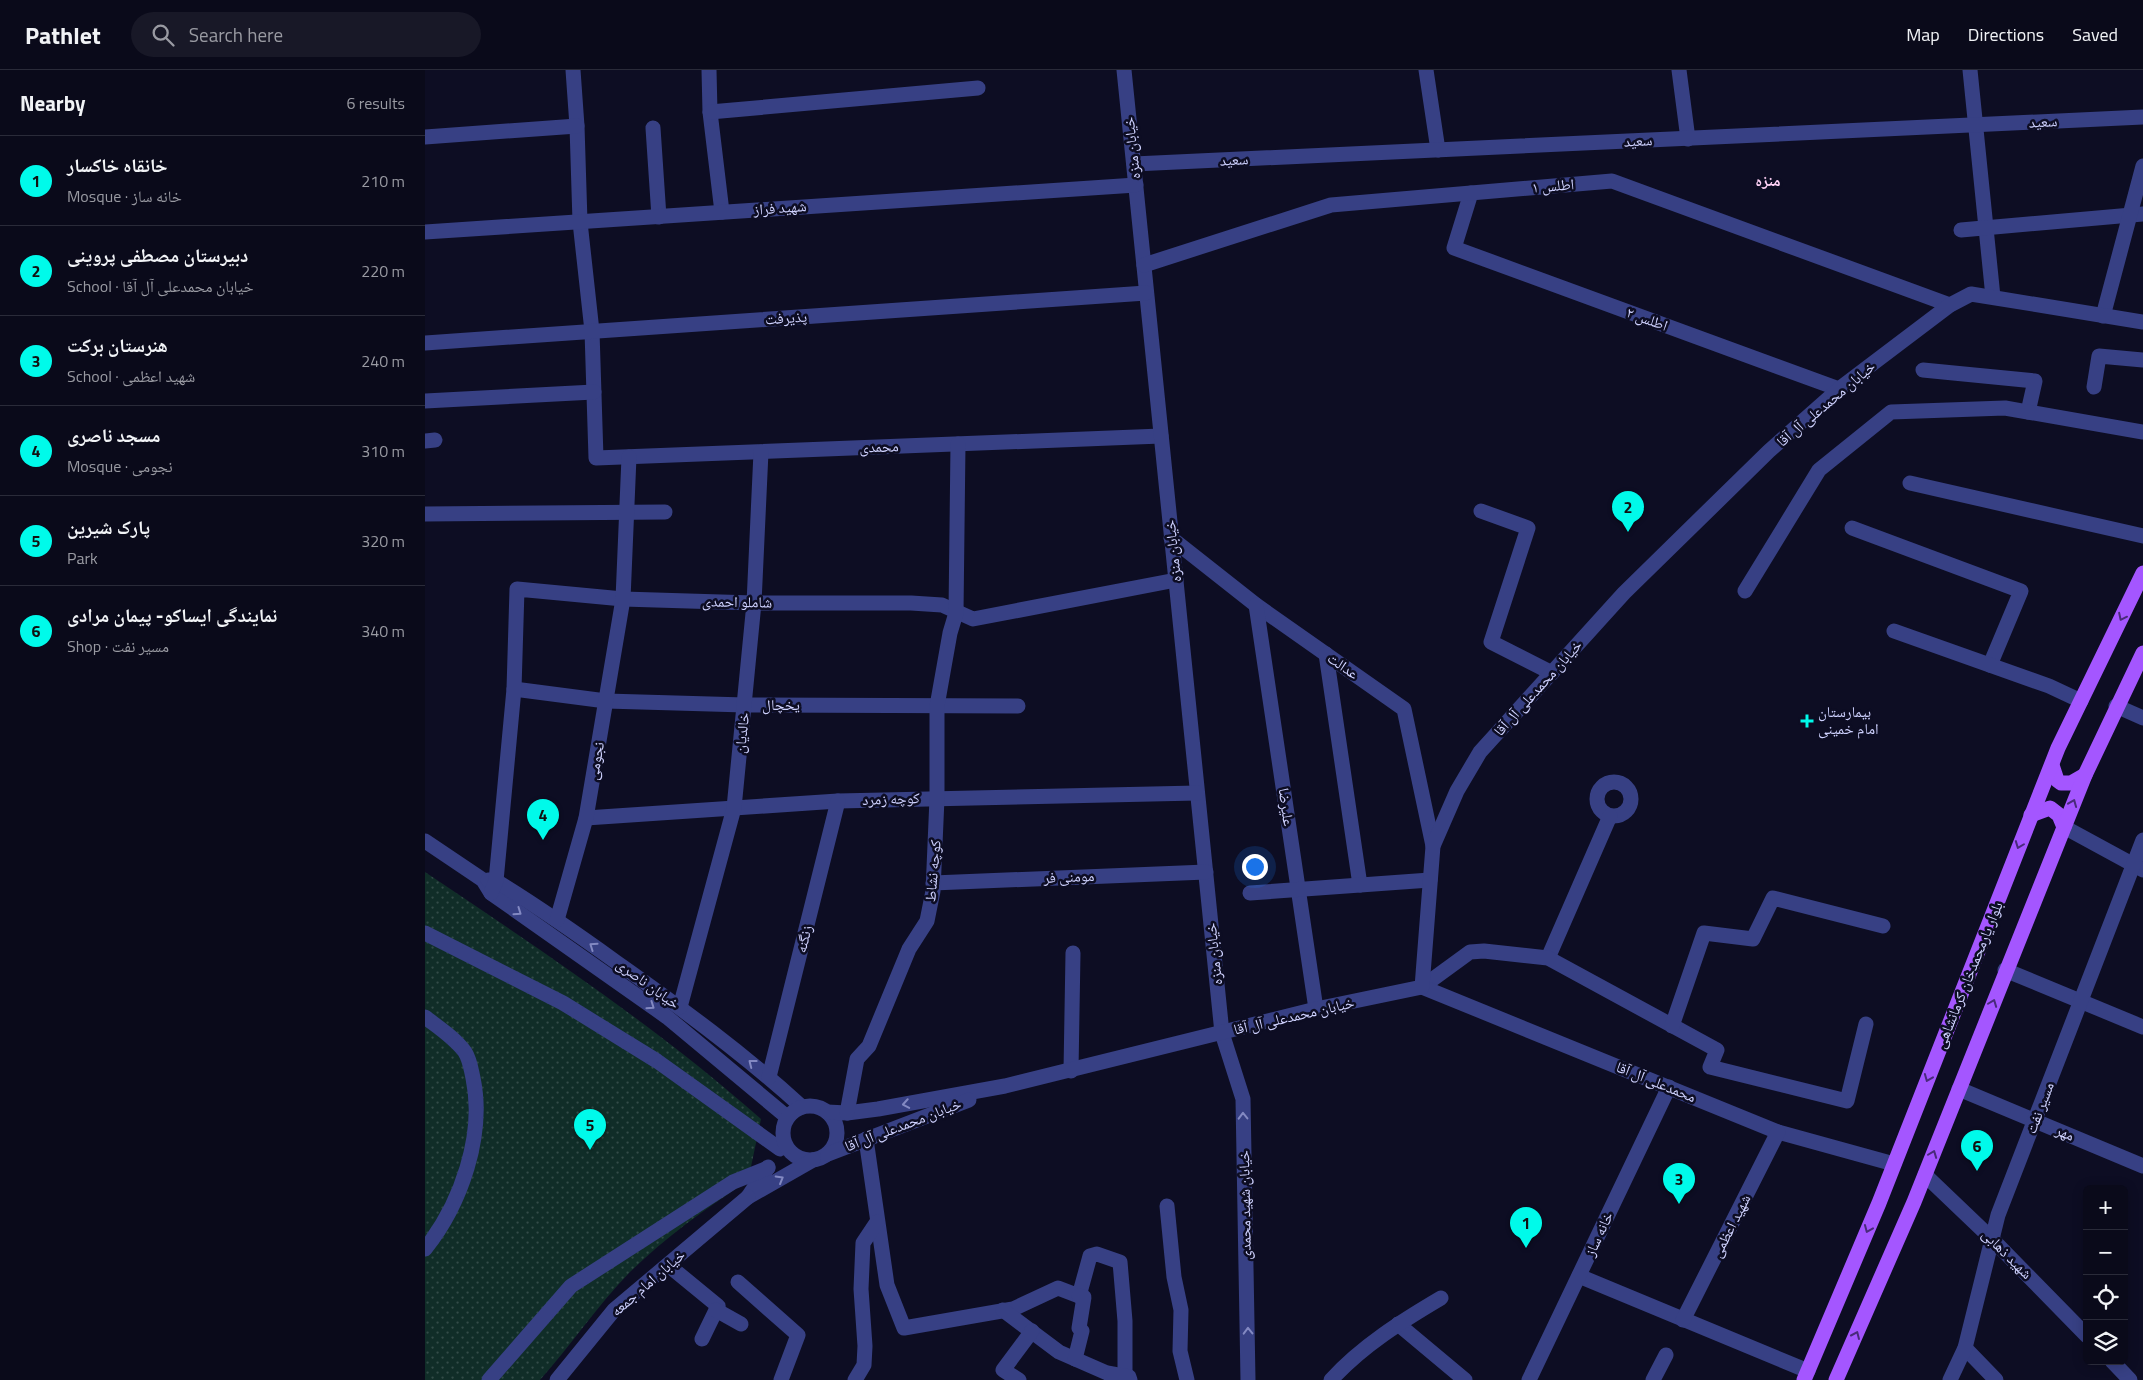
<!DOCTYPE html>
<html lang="en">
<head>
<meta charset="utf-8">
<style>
	:root { --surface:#0a0a1a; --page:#181827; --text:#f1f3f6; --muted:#999aa2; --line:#2a2b39; --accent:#00faea }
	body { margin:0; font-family:"Titillium Web","Noto Naskh Arabic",sans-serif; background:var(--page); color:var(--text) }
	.controls { position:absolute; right:15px; bottom:15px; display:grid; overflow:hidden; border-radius:8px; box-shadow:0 2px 12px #0003 }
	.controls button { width:45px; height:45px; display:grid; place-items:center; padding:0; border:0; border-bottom:1px solid var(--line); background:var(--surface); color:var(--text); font:25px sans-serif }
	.you { position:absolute; left:829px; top:796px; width:18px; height:18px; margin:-12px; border:4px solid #fff; border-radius:50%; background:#1a73e8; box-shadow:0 0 0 8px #1a73e833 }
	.badge { display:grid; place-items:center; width:32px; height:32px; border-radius:50%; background:var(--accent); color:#111; font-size:16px; font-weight:700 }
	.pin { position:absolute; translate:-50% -41px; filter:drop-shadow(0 1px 2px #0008) }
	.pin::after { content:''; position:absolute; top:26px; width:18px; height:15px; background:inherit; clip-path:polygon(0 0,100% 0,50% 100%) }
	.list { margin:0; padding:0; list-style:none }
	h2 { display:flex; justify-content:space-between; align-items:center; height:65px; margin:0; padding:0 20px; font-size:21px }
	h2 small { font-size:16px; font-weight:400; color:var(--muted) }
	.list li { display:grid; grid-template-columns:32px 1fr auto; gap:15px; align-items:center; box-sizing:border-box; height:90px; padding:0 20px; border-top:1px solid var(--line) }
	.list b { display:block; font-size:19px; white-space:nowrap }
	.list p { margin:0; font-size:16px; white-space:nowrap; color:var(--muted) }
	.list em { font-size:16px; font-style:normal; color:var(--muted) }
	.icon { flex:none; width:28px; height:28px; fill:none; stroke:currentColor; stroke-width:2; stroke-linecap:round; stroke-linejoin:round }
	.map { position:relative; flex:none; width:1718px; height:1310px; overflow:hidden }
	header { display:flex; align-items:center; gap:30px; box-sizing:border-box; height:70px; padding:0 25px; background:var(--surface); border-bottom:1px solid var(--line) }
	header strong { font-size:24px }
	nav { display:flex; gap:28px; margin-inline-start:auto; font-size:18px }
	.search { width:350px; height:45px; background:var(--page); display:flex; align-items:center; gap:12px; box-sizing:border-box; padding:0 18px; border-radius:28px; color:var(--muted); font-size:19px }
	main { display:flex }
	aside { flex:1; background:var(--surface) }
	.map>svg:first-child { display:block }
	.green { fill:url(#green-dots) }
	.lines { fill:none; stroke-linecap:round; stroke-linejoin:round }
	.minor { stroke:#374084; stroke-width:15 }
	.major { stroke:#a456ff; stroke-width:15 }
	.oneway { stroke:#492a7b }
	.oneway2 { stroke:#8389c2 }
	.poi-dot { fill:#00faea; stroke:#0d0d23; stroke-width:2 }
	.labels { text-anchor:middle; stroke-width:5; stroke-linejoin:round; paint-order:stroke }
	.street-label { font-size:15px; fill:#cfd2ff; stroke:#0d0d23 }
	.poi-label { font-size:15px; fill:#cfd2ff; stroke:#0d0d23; text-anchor:start }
	.neighbourhood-label { font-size:16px; font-weight:bold; fill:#ffd1f6; stroke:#0d0d23 }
</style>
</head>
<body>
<header>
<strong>Pathlet</strong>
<div class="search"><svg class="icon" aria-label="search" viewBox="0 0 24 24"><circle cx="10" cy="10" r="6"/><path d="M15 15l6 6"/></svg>Search here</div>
<nav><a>Map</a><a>Directions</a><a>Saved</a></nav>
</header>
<main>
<aside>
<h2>Nearby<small>6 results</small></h2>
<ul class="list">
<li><span class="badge">1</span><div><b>خانقاه خاکسار</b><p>Mosque · خانه ساز</p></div><em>210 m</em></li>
<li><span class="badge">2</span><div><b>دبیرستان مصطفی پروینی</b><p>School · خیابان محمدعلی آل آقا</p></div><em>220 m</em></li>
<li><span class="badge">3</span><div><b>هنرستان برکت</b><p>School · شهید اعظمی</p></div><em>240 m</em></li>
<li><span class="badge">4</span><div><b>مسجد ناصری</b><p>Mosque · نجومی</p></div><em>310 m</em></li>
<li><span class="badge">5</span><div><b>پارک شیرین</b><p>Park</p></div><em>320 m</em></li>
<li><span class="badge">6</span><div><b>نمایندگی ایساکو- پیمان مرادی</b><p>Shop · مسیر نفت</p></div><em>340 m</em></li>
</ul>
</aside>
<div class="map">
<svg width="1718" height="1310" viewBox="0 0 1718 1310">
	<defs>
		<pattern id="green-dots" width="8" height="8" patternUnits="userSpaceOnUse" patternTransform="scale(1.25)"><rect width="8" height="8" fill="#102d28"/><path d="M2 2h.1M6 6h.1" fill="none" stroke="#324b48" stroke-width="1.8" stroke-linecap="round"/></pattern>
	</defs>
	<rect width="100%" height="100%" fill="#0d0d23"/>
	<path class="green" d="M0 802C116 880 232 957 336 1049L323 1111C281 1138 241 1167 205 1202 172 1236 146 1275 115 1310H0Z"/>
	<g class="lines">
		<g class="minor">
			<polyline points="148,0 152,56 155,152 167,261 171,388 736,366"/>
			<polyline points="284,0 285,42 297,142"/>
			<polyline points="699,0 797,963 818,1029 823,1310"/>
			<polyline points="1001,0 1013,80"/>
			<polyline points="1254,0 1263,69"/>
			<polyline points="1545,0 1568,227"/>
			<polyline points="285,42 553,18"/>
			<polyline points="228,58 234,147"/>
			<polyline points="0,67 152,56"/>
			<polyline points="709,94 1718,47"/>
			<polyline points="1046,123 1029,178 1414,319"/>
			<polyline points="1536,160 1718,144"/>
			<polyline points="0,162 711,115"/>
			<polyline points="719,195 906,135 1187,111 1525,235"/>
			<polyline points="1678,246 1718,96"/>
			<polyline points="0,273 721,223"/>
			<polyline points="1498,300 1610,311 1603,342"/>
			<polyline points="1669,317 1674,286 1718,290"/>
			<polyline points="0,331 169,322"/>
			<polyline points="0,371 10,370"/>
			<polyline points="1485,413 1718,466"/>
			<polyline points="1056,441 1103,458 1066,572 1127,603"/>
			<polyline points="0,444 240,442"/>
			<polyline points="1427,458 1596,521 1565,595"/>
			<polyline points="746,468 831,535 979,639 1008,776"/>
			<polyline points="1320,521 1394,400 1466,342 1580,338 1718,362"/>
			<polyline points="831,535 891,939"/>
			<polyline points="1469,561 1624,616 1656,631"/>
			<polyline points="901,584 935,815"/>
			<polyline points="89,619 181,631 320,635 593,636"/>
			<polyline points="1691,636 1718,648"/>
			<circle cx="1189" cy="729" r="17"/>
			<polyline points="161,748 413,731 772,723"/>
			<polyline points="1639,757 1718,800"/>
			<polyline points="0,771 58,810 66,823 242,947 362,1047"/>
			<path d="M63 810 71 811C112 836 152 864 191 892 255 937 319 984 377 1037"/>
			<polyline points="508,813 781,802"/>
			<polyline points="66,823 71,811 89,619 92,519 198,529 329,533 486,533 517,535 548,549 751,510"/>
			<polyline points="825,823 1005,810"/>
			<polyline points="132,850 161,748 198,529 204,387"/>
			<polyline points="0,863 138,933 232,991 355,1079"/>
			<polyline points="1123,888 1185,746"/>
			<polyline points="1580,900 1718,957"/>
			<polyline points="997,917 1045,882 1059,881 1123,888 1292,980 1285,997 1422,1031 1441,954"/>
			<polyline points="997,917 1353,1062 1469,1094"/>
			<polyline points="255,937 309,738 329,533 336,382"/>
			<path d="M0 947C13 957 30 968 40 982 45 990 46 999 48 1008 60 1065 36 1134 0 1179"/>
			<polyline points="1247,956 1279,863 1328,869 1348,828 1458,856"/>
			<polyline points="646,1001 648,883"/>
			<polyline points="344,1007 413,731"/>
			<polyline points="1534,1019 1718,1096"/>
			<circle cx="385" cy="1063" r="27"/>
			<polyline points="402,1042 422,1043 453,1039 580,1016 891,939 997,917 1008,776 1032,721 1055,682 1199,523 1344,381 1414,319 1525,235 1546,224 1718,252"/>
			<polyline points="422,1043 432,989 444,976 484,879 502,851 508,821 512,728 512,636 525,563 531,543 533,374"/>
			<polyline points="441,1069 462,1215 479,1258 588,1239 633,1218 654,1226 665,1186 672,1184 695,1192 700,1251 700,1306"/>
			<polyline points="403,1084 544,1030"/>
			<polyline points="343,1097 323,1127 388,1090"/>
			<polyline points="1500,1105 1567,1169 1662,1266"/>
			<polyline points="742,1136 749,1207 756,1240 755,1281 762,1310"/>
			<polyline points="243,1195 293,1236 277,1269"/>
			<polyline points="1154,1206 1383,1301"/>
			<polyline points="313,1212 373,1265 356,1310"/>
			<polyline points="291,1240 316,1254"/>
			<polyline points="578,1240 634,1282 682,1303 704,1307 705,1310"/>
			<polyline points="1258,1250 1353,1062"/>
			<polyline points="973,1254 1040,1310"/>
			<polyline points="1540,1278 1571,1310"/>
			<polyline points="650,1289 657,1261 654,1258 659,1227 654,1226"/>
			<polyline points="1687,1291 1705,1310"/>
			<polyline points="64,1310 146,1216 308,1112 343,1098"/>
			<polyline points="132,1310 189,1240 323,1127"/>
			<polyline points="430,1310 439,1295 440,1276 436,1219 438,1173 452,1152"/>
			<polyline points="594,1310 578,1300 607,1261"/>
			<path d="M906 1310C937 1276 977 1251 1016 1228"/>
			<polyline points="1104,1310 1244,1017"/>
			<polyline points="1228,1310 1241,1285"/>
			<polyline points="1525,1310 1540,1278 1573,1145 1718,770"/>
		</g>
		<g class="major">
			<polyline points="1627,695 1632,710 1636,713 1646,713 1660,705"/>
			<polyline points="1606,745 1625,738 1634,745 1639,757"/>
			<polyline points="1379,1310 1454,1133 1633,678 1718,503"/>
			<polyline points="1411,1310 1489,1132 1660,705 1718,583"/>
		</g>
	</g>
	<defs><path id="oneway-chevron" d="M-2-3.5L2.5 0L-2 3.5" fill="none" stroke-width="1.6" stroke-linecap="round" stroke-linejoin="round" transform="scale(1.25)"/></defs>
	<g class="oneway">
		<use href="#oneway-chevron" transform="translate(1697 547) rotate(116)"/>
		<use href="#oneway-chevron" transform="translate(1648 733) rotate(-68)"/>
		<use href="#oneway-chevron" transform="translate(1594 775) rotate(111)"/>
		<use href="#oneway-chevron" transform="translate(1568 933) rotate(-69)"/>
		<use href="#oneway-chevron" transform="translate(1503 1008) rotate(112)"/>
		<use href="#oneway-chevron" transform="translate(1508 1084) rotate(-69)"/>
		<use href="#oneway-chevron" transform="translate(1443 1159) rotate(113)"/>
		<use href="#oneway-chevron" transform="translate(1431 1265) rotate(-66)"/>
	</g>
	<g class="oneway2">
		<use href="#oneway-chevron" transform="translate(93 842) rotate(35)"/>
		<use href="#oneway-chevron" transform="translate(168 876) rotate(-145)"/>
		<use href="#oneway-chevron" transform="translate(226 936) rotate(35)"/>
		<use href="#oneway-chevron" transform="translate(327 993) rotate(-142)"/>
		<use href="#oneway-chevron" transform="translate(481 1034) rotate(170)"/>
		<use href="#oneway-chevron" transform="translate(818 1046) rotate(-91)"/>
		<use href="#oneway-chevron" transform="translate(355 1109) rotate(-30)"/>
		<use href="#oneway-chevron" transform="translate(823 1261) rotate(-91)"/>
	</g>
	<path class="poi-dot" d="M1379.5 643.5h5v5h5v5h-5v5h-5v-5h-5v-5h5z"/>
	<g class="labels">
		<g class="street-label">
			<text transform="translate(1618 52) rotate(-3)" y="5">سعید</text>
			<text transform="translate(1213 71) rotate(-3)" y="5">سعید</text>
			<text transform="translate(707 78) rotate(-96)" y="5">خیابان منزه</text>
			<text transform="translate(809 90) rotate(-3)" y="5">سعید</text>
			<text transform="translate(1128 116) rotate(-5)" y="5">اطلس ۱</text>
			<text transform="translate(355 138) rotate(-4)" y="5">شهید فراز</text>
			<text transform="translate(361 248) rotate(-4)" y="5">پذیرفت</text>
			<text transform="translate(1222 249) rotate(20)" y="5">اطلس ۲</text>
			<text transform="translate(1401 334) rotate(-40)" y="5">خیابان محمدعلی آل آقا</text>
			<text transform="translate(454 377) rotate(-2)" y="5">محمدی</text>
			<text transform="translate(748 481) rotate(-96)" y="5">خیابان منزه</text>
			<text transform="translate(312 532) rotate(1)" y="5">شاملو احمدی</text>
			<text transform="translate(918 596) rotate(35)" y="5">عدالت</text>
			<text transform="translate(1113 618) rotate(-48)" y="5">خیابان محمدعلی آل آقا</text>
			<text x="356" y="640">یخچال</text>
			<text transform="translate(317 663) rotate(-84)" y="5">خالدیان</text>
			<text transform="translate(171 691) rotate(-80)" y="5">نجومی</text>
			<text transform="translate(466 729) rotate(-2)" y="5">کوچه زمرد</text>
			<text transform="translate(861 737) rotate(82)" y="5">علیرضا</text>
			<text transform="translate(508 801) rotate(-85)" y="5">کوچه نشاط</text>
			<text transform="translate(644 807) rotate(-2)" y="5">مومنی فر</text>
			<text transform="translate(379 869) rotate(-76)" y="5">زنگنه</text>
			<text transform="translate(789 884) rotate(-96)" y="5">خیابان منزه</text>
			<text transform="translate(1544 905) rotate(-68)" y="5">بلوار یارمحمدخان کرمانشاهی</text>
			<text transform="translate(223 914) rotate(36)" y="5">خیابان ناصری</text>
			<text transform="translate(869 946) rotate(-13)" y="5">خیابان محمدعلی آل آقا</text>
			<text transform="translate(1231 1012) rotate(22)" y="5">محمدعلی آل آقا</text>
			<text transform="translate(1615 1038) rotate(-69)" y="5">مسیر نفت</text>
			<text transform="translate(478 1055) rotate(-21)" y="5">خیابان محمدعلی آل آقا</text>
			<text transform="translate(1640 1063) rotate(23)" y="5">مهر</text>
			<text transform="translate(820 1135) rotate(-91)" y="5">خیابان شهید محمدی</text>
			<text transform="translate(1306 1156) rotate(-63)" y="5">شهید اعظمی</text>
			<text transform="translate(1174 1164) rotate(-65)" y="5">خانه ساز</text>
			<text transform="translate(1582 1184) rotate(45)" y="5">شهید ذهابی</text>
			<text transform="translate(223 1213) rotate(-41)" y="5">خیابان امام جمعه</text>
		</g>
		<g class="poi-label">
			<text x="1393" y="647">بیمارستان<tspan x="1393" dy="17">امام خمینی</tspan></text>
		</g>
		<g class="neighbourhood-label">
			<text x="1343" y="116">منزه</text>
		</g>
	</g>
</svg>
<div class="controls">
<button>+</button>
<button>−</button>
<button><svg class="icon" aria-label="locate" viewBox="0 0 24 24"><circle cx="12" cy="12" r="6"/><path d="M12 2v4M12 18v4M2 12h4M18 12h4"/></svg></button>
<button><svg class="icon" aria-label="layers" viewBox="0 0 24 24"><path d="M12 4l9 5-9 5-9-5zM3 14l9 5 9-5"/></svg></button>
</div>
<div class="you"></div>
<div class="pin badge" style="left:1101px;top:1178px">1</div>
<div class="pin badge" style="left:1203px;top:462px">2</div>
<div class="pin badge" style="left:1254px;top:1134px">3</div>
<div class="pin badge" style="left:118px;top:770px">4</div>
<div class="pin badge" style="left:165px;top:1080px">5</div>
<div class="pin badge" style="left:1552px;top:1101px">6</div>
</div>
</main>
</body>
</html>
